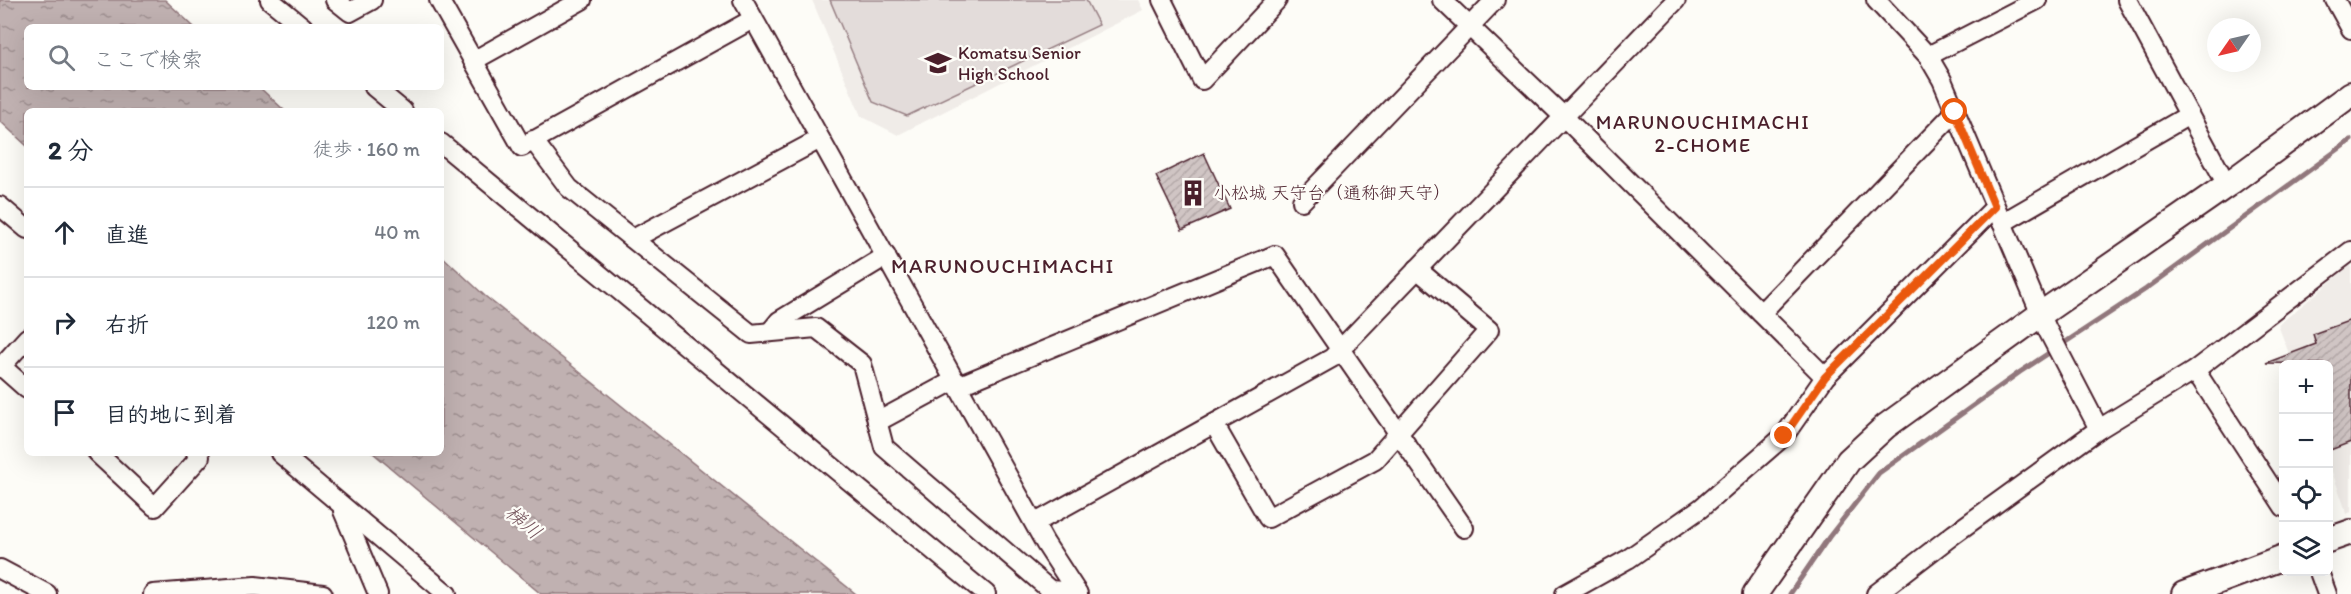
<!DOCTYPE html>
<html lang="ja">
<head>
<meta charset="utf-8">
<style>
	:root { --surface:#fff; --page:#f6f6f7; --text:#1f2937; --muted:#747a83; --line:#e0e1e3 }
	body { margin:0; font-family:Itim,"Klee One",sans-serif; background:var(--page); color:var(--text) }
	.controls { position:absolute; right:18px; bottom:18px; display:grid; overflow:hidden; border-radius:9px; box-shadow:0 6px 24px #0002 }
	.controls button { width:54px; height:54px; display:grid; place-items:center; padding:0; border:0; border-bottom:2px solid var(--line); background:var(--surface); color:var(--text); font:30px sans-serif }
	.compass { position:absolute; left:2207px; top:18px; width:54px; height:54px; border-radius:50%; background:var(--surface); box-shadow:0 6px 24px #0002; rotate:236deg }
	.stop { position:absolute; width:18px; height:18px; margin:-14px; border:4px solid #ea580c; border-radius:50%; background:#fff }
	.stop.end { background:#ea580c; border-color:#fff; box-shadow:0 2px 6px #0008 }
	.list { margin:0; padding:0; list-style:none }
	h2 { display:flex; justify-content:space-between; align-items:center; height:78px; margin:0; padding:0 24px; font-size:26px }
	h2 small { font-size:20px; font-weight:400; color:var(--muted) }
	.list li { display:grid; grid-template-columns:39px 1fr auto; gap:18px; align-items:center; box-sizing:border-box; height:90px; padding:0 24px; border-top:2px solid var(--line) }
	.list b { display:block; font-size:22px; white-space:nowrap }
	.list em { font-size:20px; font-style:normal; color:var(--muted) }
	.icon { flex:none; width:33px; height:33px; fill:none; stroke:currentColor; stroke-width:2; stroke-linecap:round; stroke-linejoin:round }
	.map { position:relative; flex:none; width:2351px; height:594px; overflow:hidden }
	.search { position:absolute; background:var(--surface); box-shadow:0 6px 24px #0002; left:24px; top:24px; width:420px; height:66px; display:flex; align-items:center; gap:15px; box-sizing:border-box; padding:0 21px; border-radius:9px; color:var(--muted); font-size:22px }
	.panel { position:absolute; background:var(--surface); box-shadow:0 6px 24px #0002; left:24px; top:108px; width:420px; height:348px; border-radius:9px }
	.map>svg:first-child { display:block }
	.built { fill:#f0ece8 }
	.grass { fill:#e3dcda; stroke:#967e82; stroke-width:1.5 }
	.water { fill:url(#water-ripples); stroke:#91777b; stroke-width:1.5 }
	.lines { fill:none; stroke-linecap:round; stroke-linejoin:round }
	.stream { stroke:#91777b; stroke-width:5 }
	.building { fill:url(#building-hatch); stroke:#4a1f2b; stroke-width:1.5 }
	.street-casing { stroke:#4a1f2b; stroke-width:22 }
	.secondary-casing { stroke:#4a1f2b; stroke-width:28 }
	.street { stroke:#fdfcf7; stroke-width:18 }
	.secondary { stroke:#fdfcf7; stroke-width:24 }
	.route { stroke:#ea580c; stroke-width:8 }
	.labels { text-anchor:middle; stroke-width:4.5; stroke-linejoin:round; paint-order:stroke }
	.poi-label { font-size:18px; fill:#4a1f2b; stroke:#fdfcf7; text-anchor:start }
	.neighbourhood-label { font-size:20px; letter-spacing:1.5px; fill:#4a1f2b; stroke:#fdfcf7 }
	.water-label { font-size:20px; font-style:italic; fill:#73525a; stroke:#fdfcf7 }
	.quarter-label { font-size:21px; letter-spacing:1.5px; fill:#4a1f2b; stroke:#fdfcf7 }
</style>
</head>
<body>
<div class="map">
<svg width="2351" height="594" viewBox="0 0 2351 594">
	<defs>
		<pattern id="water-ripples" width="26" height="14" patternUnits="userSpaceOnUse" patternTransform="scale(1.5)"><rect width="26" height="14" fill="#c0b1b1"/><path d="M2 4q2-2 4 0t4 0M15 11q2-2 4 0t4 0" fill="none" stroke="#9e8f90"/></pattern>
		<pattern id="building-hatch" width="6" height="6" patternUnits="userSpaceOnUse" patternTransform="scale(1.5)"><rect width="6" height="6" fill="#d0c5c4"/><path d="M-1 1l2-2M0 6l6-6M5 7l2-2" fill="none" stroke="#b4a9a9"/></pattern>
	</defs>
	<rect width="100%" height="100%" fill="#fdfcf7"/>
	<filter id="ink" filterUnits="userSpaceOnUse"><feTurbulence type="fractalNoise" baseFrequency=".0167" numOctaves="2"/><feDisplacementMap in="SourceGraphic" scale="12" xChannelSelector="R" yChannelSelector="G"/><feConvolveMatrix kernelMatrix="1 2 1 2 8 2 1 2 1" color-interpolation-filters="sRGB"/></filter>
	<g filter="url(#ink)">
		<g class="built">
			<polygon points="812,0 1138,0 1143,10 898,135 861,116"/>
			<polygon points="2351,265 2351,512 2347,514 2329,463 2328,364 2293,364 2278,325"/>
		</g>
		<polygon class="grass" points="830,0 1086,0 1099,25 907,116 873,102"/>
		<g class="water">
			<polygon points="0,0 165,0 194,27 27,27 27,87 259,87 285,111 27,111 27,146 0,121"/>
			<polygon points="441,255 485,296 856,594 541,594 373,453 441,453"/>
		</g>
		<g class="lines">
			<polyline class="stream" points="1790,594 1829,537 1879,473 2020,372 2146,289 2351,140"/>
		</g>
		<g class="building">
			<polygon points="1204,153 1230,209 1182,230 1156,176"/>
			<polygon points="2351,320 2351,442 2328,451 2328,364 2266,363 2316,344 2313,334"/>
		</g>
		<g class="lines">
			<g class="street-casing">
				<g id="street">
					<polyline points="270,0 303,27"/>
					<polyline points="335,0 350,12 372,0"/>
					<polyline points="439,0 522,147 753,19"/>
					<polyline points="743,0 1045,543 1078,594"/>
					<polyline points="1162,0 1202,80 1277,0"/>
					<polyline points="1442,0 1563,116 1825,377"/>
					<polyline points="1876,0 1928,56 1942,80 2047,329 2099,429"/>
					<polyline points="2127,0 2227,185"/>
					<polyline points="2335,0 2351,29"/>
					<polyline points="1928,56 2037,0"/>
					<polyline points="473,61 582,0"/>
					<polyline points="374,87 403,111"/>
					<polyline points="533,140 569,188 751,334 816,328 862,364 884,447 1050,590 1077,592"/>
					<polyline points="441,143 986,594"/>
					<polyline points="1302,201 1495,0"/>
					<polyline points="0,206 27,229"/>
					<polyline points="2002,223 2189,115"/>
					<polyline points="633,239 820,139"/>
					<polyline points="1761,313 1955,112"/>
					<polyline points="770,332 779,321 886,256"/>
					<polyline points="1,366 27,389"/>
					<polyline points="0,368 27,338"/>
					<polyline points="2195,370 2284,507"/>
					<polyline points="958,386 1275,255 1464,528"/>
					<polyline points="877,422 955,380"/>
					<polyline points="1214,424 1268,518 1375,460 1489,330 1417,269"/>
					<polyline points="97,453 155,507 200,457 196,453"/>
					<polyline points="280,453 447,594"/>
					<polyline points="343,511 378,594"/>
					<polyline points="1035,523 1332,358 1676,0"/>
					<polyline points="0,569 47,594"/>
					<polyline points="2319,572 2327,594"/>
					<polyline points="153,594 255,586 323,594"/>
					<polyline points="1565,594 1628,559 1701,508 1784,436 1825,377 1995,207"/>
					<polyline points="1876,594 1954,534 2099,429 2195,370 2351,251"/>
				</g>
			</g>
			<g class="secondary-casing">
				<g id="secondary">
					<polyline points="2328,540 2351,532"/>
					<polyline points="1755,594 1849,460 1886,426 2041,314 2227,185 2351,94"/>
					<polyline points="2184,594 2284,557"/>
				</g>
			</g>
			<use href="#street" class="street"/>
			<use href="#secondary" class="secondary"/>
		</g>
	</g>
	<g class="lines" filter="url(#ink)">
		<polyline class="route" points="1784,436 1825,377 1995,207 1955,112"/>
	</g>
	<defs>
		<g id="school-bare" transform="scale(2.07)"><path d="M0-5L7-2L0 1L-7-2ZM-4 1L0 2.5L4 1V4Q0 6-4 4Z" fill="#4a1f2b" stroke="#fdfcf7" stroke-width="2.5" paint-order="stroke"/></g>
		<g id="building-bare" transform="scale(2.07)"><path d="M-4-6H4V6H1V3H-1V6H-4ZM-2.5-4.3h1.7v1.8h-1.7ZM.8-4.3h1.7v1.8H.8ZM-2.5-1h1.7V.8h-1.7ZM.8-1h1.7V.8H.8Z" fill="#4a1f2b" stroke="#fdfcf7" stroke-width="2.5" paint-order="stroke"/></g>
	</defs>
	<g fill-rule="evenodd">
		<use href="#school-bare" x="938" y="63"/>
		<use href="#building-bare" x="1193" y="193"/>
	</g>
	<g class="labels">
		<g class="poi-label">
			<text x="958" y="59">Komatsu Senior<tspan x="958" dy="21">High School</tspan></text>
			<text x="1213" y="199">小松城 天守台（通称御天守）</text>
		</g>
		<g class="neighbourhood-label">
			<text x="1703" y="129">MARUNOUCHIMACHI<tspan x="1703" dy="23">2-CHOME</tspan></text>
		</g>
		<g class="water-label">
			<text transform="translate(524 522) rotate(41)" y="7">梯川</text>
		</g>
		<g class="quarter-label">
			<text x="1003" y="273">MARUNOUCHIMACHI</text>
		</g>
	</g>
</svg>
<div class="controls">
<button>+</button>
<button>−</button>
<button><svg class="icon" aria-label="locate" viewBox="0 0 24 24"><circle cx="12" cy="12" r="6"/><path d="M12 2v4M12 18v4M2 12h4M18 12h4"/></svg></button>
<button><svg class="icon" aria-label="layers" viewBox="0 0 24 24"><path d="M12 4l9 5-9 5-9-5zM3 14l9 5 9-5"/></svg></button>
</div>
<svg class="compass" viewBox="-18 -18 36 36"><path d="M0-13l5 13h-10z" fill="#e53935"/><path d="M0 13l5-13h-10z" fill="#747a83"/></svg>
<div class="stop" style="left:1955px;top:112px"></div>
<div class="stop end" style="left:1784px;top:436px"></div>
<div class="search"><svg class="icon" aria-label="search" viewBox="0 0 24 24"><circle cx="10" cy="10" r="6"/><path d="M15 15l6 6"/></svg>ここで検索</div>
<section class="panel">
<h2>2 分<small>徒歩 · 160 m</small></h2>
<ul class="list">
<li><svg class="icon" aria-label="ahead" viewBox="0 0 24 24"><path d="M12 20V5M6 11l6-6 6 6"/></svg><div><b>直進</b></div><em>40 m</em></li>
<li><svg class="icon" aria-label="right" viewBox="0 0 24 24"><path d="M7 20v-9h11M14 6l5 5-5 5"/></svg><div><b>右折</b></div><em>120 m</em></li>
<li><svg class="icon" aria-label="arrive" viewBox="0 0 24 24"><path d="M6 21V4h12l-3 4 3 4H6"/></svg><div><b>目的地に到着</b></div></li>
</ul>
</section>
</div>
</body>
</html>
